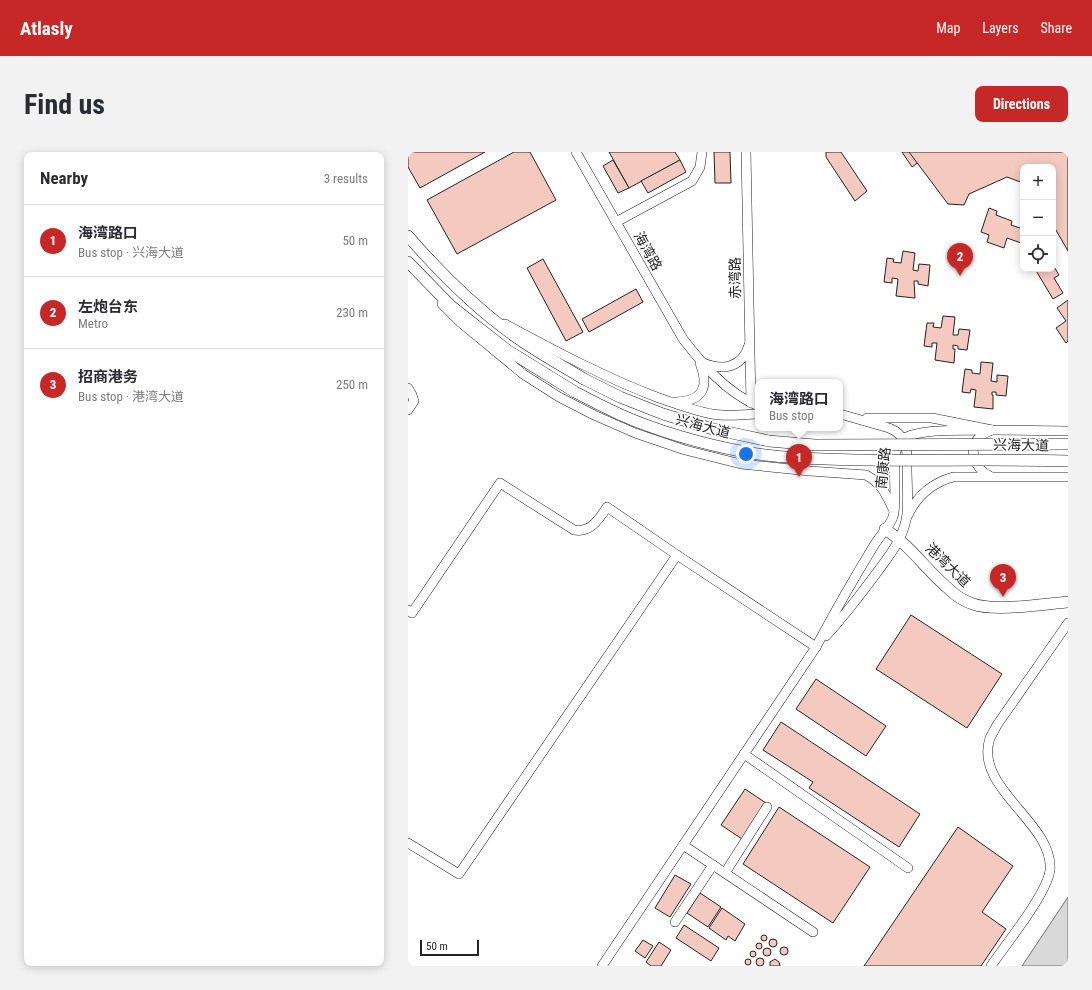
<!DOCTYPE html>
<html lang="en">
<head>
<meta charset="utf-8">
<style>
	:root { --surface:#fff; --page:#f2f2f3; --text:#2b2b33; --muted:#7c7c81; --line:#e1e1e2; --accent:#c62828 }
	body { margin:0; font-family:"Roboto Condensed","Noto Sans SC",sans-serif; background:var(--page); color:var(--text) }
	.controls { position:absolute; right:12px; top:12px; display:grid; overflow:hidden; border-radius:8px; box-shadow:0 2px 10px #0003 }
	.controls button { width:36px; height:36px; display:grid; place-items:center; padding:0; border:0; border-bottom:1px solid var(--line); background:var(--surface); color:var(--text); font:20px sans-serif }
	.scale { position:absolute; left:12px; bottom:10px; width:59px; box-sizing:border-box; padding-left:4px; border:2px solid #222; border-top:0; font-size:11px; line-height:14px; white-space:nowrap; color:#222; -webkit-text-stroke:3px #fff; paint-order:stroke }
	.you { position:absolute; left:338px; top:302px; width:14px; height:14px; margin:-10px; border:3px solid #fff; border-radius:50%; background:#1a73e8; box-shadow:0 0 0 6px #1a73e833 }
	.badge { display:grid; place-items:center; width:26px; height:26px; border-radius:50%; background:var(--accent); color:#fff; font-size:13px; font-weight:700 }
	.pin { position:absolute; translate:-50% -33px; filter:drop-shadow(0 1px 2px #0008) }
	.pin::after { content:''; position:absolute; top:21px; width:14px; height:12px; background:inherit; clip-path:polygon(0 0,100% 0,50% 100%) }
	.popup { position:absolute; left:347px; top:227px; width:88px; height:52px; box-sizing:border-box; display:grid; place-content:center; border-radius:8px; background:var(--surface); filter:drop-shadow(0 1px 3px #0005); font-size:13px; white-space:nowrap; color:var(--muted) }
	.popup b { font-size:15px; color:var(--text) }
	.popup::after { content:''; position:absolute; left:50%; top:100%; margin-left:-8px; border:8px solid transparent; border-top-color:var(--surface) }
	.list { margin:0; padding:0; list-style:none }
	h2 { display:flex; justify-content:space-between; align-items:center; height:52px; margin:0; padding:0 16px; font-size:17px }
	h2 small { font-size:13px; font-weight:400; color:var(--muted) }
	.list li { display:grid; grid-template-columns:26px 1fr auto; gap:12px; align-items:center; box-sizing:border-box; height:72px; padding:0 16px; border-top:1px solid var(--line) }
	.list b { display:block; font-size:15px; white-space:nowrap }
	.list p { margin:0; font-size:13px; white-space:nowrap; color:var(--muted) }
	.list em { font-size:13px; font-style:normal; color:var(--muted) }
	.icon { flex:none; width:22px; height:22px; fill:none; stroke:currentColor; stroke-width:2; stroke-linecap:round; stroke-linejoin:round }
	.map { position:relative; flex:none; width:660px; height:814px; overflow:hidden; border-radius:8px }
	header { display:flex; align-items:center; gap:24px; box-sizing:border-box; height:56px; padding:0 20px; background:var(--accent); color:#fff }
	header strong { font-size:19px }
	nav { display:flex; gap:22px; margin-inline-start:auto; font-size:14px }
	.intro { display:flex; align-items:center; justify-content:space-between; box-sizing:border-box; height:96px; padding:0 24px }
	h1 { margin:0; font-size:28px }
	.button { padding:10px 18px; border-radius:8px; background:var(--accent); color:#fff; font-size:14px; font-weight:700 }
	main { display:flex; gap:24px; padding:0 24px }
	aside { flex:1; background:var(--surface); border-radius:8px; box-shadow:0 2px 10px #0003 }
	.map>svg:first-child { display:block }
	.water { fill:#d9d9d9; stroke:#6f6f6f }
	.building { fill:#f3c9c0; stroke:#222 }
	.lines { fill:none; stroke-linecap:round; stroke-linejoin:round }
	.minor-casing { stroke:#222; stroke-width:10 }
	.major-casing { stroke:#222; stroke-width:12 }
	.minor { stroke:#fff; stroke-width:9 }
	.major { stroke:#fff; stroke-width:11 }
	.major-bridge-casing { stroke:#222; stroke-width:12; stroke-linecap:butt }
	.major-bridge { stroke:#fff; stroke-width:11 }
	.labels { text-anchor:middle; stroke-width:3; stroke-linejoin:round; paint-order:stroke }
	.street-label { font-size:14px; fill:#222; stroke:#fff }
</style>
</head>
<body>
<header>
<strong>Atlasly</strong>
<nav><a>Map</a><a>Layers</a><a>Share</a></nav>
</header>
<div class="intro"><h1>Find us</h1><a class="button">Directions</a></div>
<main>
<aside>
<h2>Nearby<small>3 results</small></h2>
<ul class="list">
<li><span class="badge">1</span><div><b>海湾路口</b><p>Bus stop · 兴海大道</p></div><em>50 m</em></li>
<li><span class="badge">2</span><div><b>左炮台东</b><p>Metro</p></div><em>230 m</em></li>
<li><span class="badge">3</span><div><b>招商港务</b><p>Bus stop · 港湾大道</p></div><em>250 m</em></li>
</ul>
</aside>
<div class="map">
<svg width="660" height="814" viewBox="0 0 660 814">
	<rect width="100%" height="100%" fill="#fff"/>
	<polygon class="water" points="660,745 660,814 614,814"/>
	<g class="building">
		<polygon points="0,0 77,0 12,36 0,15"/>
		<polygon points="106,0 122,0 148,48 49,102 19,48"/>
		<polygon points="201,0 267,0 272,8 221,36"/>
		<polygon points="306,0 322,0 323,31 307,31"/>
		<polygon points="418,0 433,0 459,39 447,49 418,5"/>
		<polygon points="494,0 512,0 516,6 504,15"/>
		<polygon points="501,0 660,0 660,99 645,73 645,15 615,15 615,31 599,25 561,42 556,53 540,52"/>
		<polygon points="205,8 221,36 210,41 195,14"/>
		<polygon points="272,8 278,20 240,41 233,29"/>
		<polygon points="581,56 589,59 588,63 604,69 603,73 615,77 615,85 613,91 599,86 596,96 579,90 581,83 573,80"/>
		<polygon points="495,99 507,101 505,118 510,119 511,112 522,113 520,134 510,132 510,129 506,129 507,146 488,144 490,127 484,126 484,131 476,130 479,106 486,107 485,110 493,111"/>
		<polygon points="135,107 175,180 158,189 119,116"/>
		<polygon points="645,113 651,123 646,126 655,141 645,147 627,117 645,117"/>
		<polygon points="228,137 235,150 181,180 174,167"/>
		<polygon points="660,148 660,189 658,191 648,176 658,169 649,156"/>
		<polygon points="535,164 547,165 545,183 550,183 551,177 562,178 559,198 550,197 550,194 545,193 545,197 547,197 546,211 527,208 529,191 524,191 524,195 516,194 519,171 526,171 525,175 533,176"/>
		<polygon points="573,210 585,211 583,229 589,230 589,223 600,224 598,244 588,243 588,240 584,240 584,243 585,243 585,257 566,255 568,238 563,237 562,241 554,240 557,217 564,218 564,221 572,222"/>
		<polygon points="503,463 594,522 559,576 468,517"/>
		<polygon points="408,527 478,574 458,604 388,557"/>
		<polygon points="373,570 512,662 491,695 401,636 405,630 355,598"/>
		<polygon points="337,637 358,651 334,687 313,673"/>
		<polygon points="371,655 462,715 425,771 335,712"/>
		<polygon points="550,675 605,714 574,760 598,777 573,814 456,814"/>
		<polygon points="267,723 283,732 262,765 247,756"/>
		<polygon points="292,741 313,755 300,775 279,761"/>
		<polygon points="314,756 337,772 327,789 320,784 318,788 301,776"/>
		<polygon points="276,773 311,796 303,809 268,786"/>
		<circle cx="356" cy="786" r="3"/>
		<circle cx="365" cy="791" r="4"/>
		<polygon points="235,788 245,794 237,806 227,799"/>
		<polygon points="251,790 263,798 253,814 243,814 238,810"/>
		<circle cx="351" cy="794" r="3"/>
		<circle cx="376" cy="799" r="4"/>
		<circle cx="359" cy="800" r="4"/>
		<circle cx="345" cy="802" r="3"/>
		<circle cx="352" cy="810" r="4"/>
		<circle cx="340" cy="810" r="3"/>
		<polygon points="367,807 371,810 372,814 362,814 362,810"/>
	</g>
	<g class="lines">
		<g class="minor-casing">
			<g id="minor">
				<path d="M168 0 275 187C296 214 318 240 350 254"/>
				<polyline points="338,0 343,251"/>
				<polyline points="208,70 284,29 292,15 294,0"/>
				<path d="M34 152 52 170 115 222 151 245 186 263 227 281 277 298 333 312 402 319 458 323C473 331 478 342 485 357"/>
				<path d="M97 172C147 199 198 226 251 246 269 252 286 259 304 262 319 265 335 262 350 262"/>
				<path d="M295 211C315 219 334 216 341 193"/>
				<polyline points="0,236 4,243 6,249 0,258"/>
				<path d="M268 250C296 249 301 234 292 211"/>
				<polyline points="459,266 524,266 584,278 660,279"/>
				<path d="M582 279C580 280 576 281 574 283 558 295 566 317 582 324"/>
				<path d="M499 365C508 345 524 331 545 325H660"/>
				<path d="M0 458 4 461 92 331 166 378C183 381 191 367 199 355L269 403 408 495"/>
				<path d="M418 484C437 463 453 442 470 419 481 404 494 388 498 368 501 355 499 331 499 316 500 298 499 283 481 276L432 262"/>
				<polyline points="336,602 500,716"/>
				<polyline points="0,691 51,722 269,403"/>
				<polyline points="275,693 405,780"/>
				<polyline points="317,721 359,655"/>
				<polyline points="267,770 305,713"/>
				<path d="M194 814 408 495C426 461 445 428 465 395 470 386 482 374 485 365 491 348 480 299 494 288 510 275 562 279 584 278"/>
				<path d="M583 814C598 792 639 742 642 718 646 671 565 636 582 586 584 582 587 577 589 573L660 471"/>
			</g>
		</g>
		<g class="major-casing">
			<g id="major">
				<path d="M0 84C33 122 67 156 108 185 129 200 153 213 176 227"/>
				<polyline points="0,110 43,154 99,198 167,240"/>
				<path d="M477 377C504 395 518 418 542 438 548 444 556 449 565 452 587 460 636 452 660 450"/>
			</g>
		</g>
		<use href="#minor" class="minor"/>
		<use href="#major" class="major"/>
		<g class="major-bridge-casing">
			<g id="major-bridge">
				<polyline points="176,227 212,245 255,262 305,277 361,289 407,293 660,292"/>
				<path d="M167 240C182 248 198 256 213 263 252 280 295 292 337 300 376 307 415 307 455 308 523 309 592 307 660 309"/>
			</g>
		</g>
		<use href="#major-bridge" class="major-bridge"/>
	</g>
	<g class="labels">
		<g class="street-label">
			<text transform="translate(240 99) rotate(61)" y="5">海湾路</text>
			<text transform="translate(327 126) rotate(-91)" y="5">赤湾路</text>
			<text transform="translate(295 274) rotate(15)" y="5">兴海大道</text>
			<text transform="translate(613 293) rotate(1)" y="5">兴海大道</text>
			<text transform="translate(475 316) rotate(-84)" y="5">南康路</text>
			<text transform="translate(540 413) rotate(44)" y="5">港湾大道</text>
		</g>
	</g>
</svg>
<div class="controls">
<button>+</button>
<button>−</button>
<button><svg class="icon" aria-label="locate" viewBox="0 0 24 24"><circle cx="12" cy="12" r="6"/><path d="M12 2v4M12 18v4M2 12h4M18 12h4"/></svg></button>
</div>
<div class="scale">50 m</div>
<div class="you"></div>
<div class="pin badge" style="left:391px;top:325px">1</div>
<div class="popup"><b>海湾路口</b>Bus stop</div>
<div class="pin badge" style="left:552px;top:124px">2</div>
<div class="pin badge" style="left:595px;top:445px">3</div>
</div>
</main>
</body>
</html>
